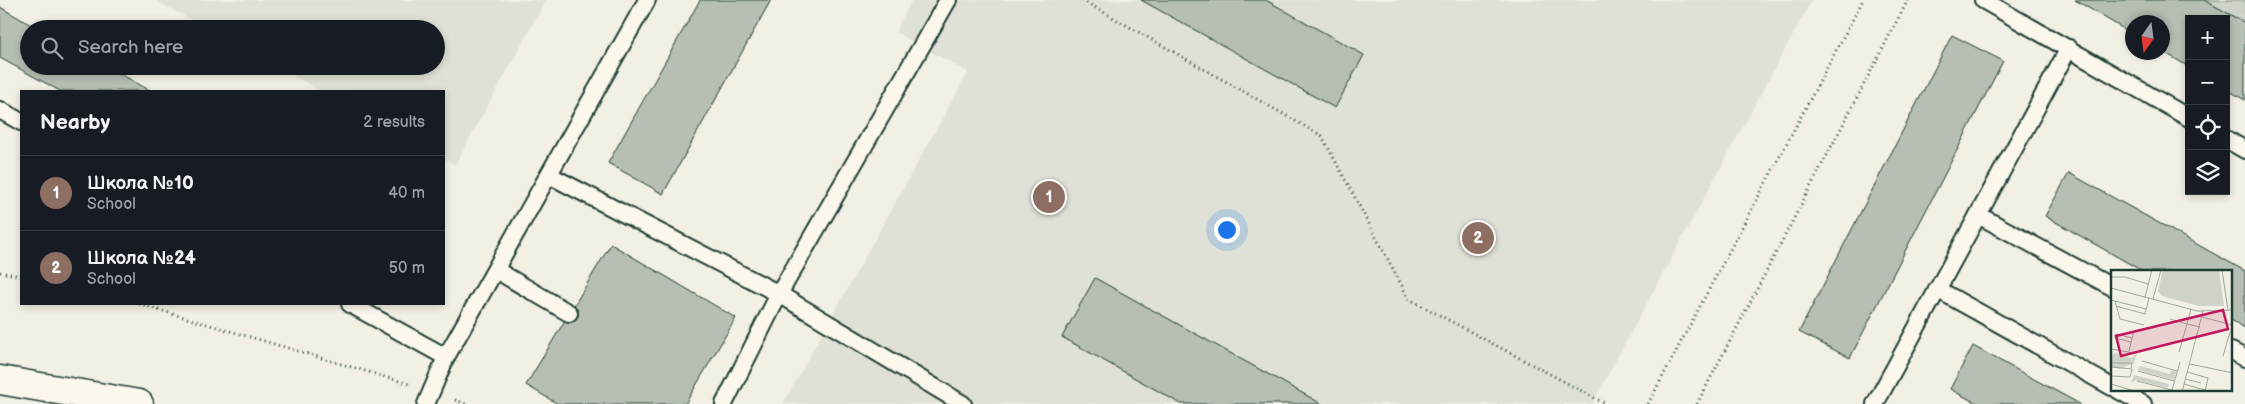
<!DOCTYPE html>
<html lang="en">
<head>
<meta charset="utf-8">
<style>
	:root { --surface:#171b24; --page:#242831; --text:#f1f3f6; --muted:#9ea1a6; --line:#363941; --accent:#7c3aed }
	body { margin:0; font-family:"Balsamiq Sans",sans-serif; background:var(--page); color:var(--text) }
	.controls { position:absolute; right:15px; top:15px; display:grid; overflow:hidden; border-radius:0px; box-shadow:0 2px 8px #0003 }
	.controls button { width:45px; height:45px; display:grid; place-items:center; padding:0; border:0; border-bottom:1px solid var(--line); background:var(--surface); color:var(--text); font:25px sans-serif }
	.compass { position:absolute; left:2125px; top:15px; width:45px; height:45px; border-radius:50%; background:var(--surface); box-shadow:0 2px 8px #0003; rotate:194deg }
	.you { position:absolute; left:1226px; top:229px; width:18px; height:18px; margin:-12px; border:4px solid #fff; border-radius:50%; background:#1a73e8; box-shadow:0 0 0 8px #1a73e833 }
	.badge { display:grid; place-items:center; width:32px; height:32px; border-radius:50%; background:var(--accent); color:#fff; font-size:16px; font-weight:700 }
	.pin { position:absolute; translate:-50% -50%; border:2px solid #fff; box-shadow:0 1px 5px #0006 }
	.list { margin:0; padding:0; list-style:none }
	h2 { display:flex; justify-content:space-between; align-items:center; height:65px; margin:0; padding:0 20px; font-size:21px }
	h2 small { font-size:16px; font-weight:400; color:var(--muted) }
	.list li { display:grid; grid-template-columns:32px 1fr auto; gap:15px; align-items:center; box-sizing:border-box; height:75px; padding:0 20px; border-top:1px solid var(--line) }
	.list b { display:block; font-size:19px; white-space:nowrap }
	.list p { margin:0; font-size:16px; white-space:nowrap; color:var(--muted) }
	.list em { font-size:16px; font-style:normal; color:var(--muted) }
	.icon { flex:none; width:28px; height:28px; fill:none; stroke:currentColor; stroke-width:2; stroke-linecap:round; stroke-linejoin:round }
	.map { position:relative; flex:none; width:2245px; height:404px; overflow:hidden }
	.search { position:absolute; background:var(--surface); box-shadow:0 2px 8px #0003; left:20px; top:20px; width:425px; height:55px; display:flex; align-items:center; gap:12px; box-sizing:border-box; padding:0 18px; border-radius:28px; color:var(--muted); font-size:19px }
	.panel { position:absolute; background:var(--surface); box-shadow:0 2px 8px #0003; left:20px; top:90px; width:425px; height:215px; border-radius:0px }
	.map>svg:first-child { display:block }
	.built { fill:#e0e1d6 }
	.green { fill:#cfd2c8; stroke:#77887e }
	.building { fill:#b7beb3; stroke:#1f3d34 }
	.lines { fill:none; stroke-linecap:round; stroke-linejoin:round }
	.lane-casing { stroke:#1f3d34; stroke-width:20 }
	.secondary-casing { stroke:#1f3d34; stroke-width:31 }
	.path { stroke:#1f3d34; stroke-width:3; stroke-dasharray:1 4; stroke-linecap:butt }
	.lane { stroke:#fbf7ec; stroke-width:16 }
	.secondary { stroke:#fbf7ec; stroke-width:28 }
	.inset-road { fill:none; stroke:#9ea89e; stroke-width:1 }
	.view { fill:#c2185b; fill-opacity:0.15; stroke:#c2185b; stroke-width:2.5 }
	.inset-edge { fill:none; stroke:#1f3d34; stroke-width:2.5 }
</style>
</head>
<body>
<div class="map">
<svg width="2245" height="404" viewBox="0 0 2245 404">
	<rect width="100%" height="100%" fill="#f2f0e5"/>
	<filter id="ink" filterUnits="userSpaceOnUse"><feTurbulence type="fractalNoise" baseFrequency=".02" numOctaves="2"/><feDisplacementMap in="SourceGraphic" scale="10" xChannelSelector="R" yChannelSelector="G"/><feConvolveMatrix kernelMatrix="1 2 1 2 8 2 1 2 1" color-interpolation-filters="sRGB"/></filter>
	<g filter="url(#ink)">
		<g class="built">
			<polygon points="155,0 546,0 455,165 444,158 444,91 321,91 276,66 436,66 436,29 207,29"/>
			<polygon points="912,0 1812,0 1592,404 783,404 968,72 895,32"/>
		</g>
		<polygon class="green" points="2204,0 2245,0 2245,23"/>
		<g class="building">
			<polygon points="700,0 771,0 663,194 608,163"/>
			<polygon points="1141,0 1266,0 1364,55 1335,108"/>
			<polygon points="2075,0 2204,0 2245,23 2245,100 2226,89 2226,19 2189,19 2189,67 2162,51 2162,22 2132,22 2132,34"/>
			<polygon points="0,7 38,29 29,29 29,66 106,66 151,91 60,91 0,58"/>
			<polygon points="1952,35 2003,61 1850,358 1799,332"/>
			<polygon points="2069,173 2245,271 2245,328 2231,320 2231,272 2144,272 2045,216"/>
			<polygon points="611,244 736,318 685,404 558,404 526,385"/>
			<polygon points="1095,278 1322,404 1181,404 1062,337"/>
			<polygon points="1973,346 2080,404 1978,404 1950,389"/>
		</g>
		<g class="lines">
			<g class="lane-casing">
				<g id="lane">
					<polyline points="948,0 779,294 963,404"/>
					<polyline points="1983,0 2189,118"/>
					<polyline points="0,110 21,122"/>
					<polyline points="2226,139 2245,150"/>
					<polyline points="549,175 779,294 724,404"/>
					<polyline points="1978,215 2112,287"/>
					<polyline points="496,270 569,313"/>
					<polyline points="1937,289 2112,387"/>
					<polyline points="350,304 446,357"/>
					<polyline points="2231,351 2245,358"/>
					<polyline points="2118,390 2143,404"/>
					<polyline points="426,404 446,357 647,0"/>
					<polyline points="1875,404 2069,48"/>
				</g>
			</g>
			<g class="secondary-casing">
				<polyline id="secondary" points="0,380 139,404"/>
			</g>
			<g class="path">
				<polyline points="1082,0 1322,136 1409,299 1606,404"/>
				<polyline points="0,272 21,276"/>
				<polyline points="139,304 409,384"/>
				<polyline points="455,400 466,404"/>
				<polyline points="1648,404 1863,0"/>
				<polyline points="1697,404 1908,0"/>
			</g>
			<use href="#lane" class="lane"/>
			<use href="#secondary" class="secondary"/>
		</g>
	</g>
	<g transform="translate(2111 270)">
		<rect width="121" height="121" fill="#f2f0e5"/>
		<path d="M52 0H108L113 36H88L51 26 47 21ZM4 83 21 88 26 83 23 93 9 99 0 97V85ZM29 96 59 104 60 100 65 102 63 110 27 100ZM23 105 58 114 57 118 25 110 20 113Z" fill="#cfd2c8"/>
		<path class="inset-road" d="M111 0 117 40M0 7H14L37 14M0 18 86 41 122 40M34 27 41 0M42 29 50 0M0 30 35 39M4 31 9 49 33 55M5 36 34 44 38 28M80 39 76 54 89 57M91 47 122 55M59 49 76 54 68 82M20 72 4 68 5 64 21 68M0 79 23 83M18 81 23 61M112 86 119 62H122M31 91 66 101M0 93H21L20 98M79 94 122 103M0 97 21 99 19 107 0 106M27 101 63 111M76 102 97 108 94 122M74 109 90 113M26 111 61 120M0 114 27 122M73 114 94 120M63 122 61 120 69 92M71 122 92 41"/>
		<path class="view" d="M112 40 117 59 10 86 5 66Z"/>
		<rect width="121" height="121" class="inset-edge"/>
	</g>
</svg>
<div class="controls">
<button>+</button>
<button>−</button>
<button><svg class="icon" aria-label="locate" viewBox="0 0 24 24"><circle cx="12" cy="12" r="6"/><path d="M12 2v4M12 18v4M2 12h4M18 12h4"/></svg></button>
<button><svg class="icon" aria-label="layers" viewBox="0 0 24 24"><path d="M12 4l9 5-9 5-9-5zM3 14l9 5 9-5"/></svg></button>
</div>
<svg class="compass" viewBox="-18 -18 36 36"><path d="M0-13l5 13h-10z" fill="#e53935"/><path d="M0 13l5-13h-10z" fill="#9ea1a6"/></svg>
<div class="you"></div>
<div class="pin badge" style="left:1049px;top:197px;background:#8d6e63">1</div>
<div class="pin badge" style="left:1478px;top:238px;background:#8d6e63">2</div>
<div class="search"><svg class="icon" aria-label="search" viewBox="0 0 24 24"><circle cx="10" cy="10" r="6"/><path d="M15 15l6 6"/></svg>Search here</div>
<section class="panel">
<h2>Nearby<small>2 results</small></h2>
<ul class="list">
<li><span class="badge" style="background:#8d6e63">1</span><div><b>Школа №10</b><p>School</p></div><em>40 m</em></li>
<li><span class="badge" style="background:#8d6e63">2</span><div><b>Школа №24</b><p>School</p></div><em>50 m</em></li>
</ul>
</section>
</div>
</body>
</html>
